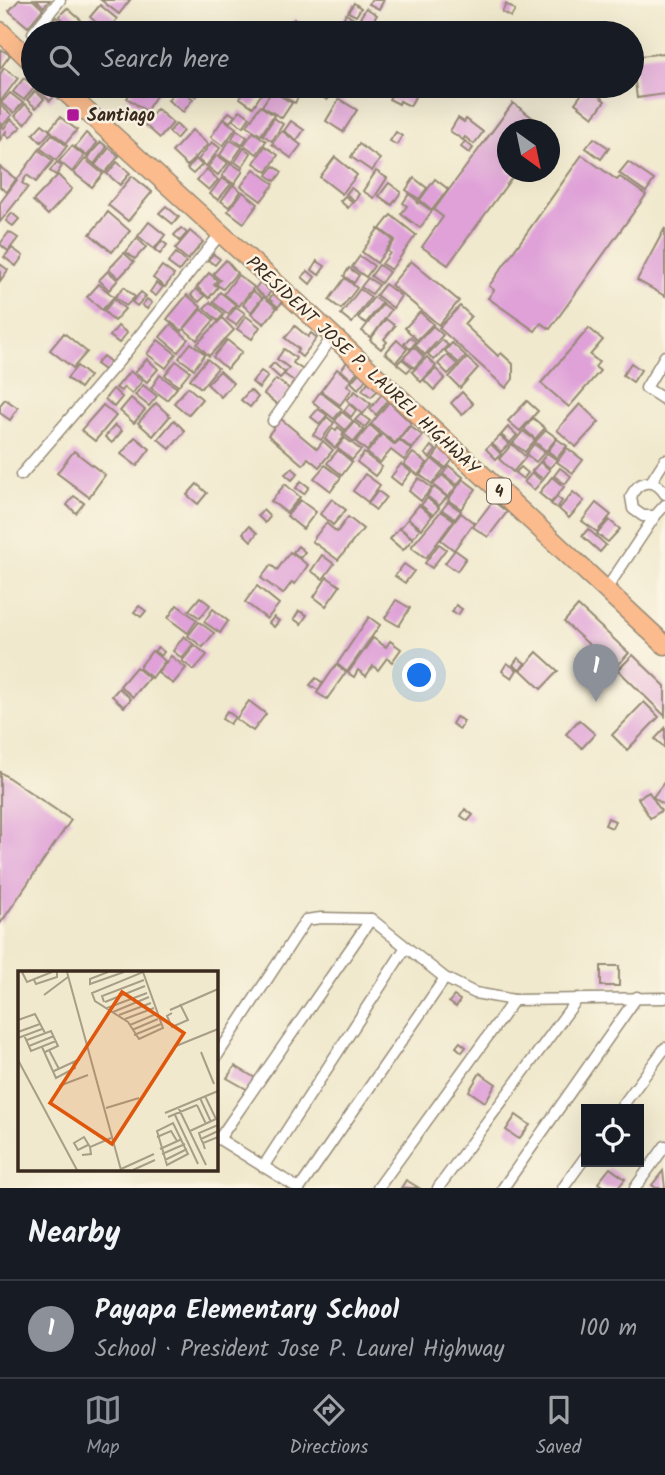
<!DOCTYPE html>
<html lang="en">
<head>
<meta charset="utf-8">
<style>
	:root { --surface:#171b24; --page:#20242c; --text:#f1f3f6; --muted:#9ea1a6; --line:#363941; --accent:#8c9099 }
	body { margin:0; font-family:Kalam,sans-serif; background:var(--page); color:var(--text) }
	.controls { position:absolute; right:21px; bottom:21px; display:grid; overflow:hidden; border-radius:0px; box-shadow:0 7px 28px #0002 }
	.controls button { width:63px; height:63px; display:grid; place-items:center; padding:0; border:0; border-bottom:2px solid var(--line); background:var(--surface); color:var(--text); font:35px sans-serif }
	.compass { position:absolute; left:497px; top:119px; width:63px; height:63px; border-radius:50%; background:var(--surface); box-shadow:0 7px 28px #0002; rotate:147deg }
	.you { position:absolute; left:420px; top:676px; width:24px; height:24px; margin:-18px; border:5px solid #fff; border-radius:50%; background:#1a73e8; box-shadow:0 0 0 10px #1a73e833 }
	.badge { display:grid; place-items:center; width:46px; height:46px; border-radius:50%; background:var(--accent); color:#fff; font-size:23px; font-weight:700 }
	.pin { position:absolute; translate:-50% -58px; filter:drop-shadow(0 2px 4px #0008) }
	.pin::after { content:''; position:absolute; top:37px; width:24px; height:21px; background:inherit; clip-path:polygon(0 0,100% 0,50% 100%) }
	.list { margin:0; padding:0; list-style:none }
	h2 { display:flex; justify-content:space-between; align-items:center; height:91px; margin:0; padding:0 28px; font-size:30px }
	h2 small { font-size:23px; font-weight:400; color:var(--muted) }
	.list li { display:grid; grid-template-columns:46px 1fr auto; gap:21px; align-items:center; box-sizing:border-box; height:98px; padding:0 28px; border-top:2px solid var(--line) }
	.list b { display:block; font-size:26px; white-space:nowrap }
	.list p { margin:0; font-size:23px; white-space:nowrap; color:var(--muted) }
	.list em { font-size:23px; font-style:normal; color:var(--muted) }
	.icon { flex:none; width:38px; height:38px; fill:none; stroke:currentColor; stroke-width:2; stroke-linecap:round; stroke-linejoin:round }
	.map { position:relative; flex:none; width:665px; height:1188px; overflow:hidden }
	.search { position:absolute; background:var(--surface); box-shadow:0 7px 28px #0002; left:21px; right:21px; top:21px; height:77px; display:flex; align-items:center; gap:18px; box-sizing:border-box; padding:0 24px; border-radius:38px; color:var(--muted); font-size:26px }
	.sheet { height:189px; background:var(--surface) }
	nav { display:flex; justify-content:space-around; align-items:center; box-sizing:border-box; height:98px; border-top:2px solid var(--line); background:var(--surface); font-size:19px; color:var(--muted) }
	nav a { display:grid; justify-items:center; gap:4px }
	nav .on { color:var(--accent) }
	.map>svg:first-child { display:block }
	.building { fill:#dfa1d8 }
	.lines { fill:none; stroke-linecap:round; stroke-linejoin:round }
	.street-casing { stroke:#968a76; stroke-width:13 }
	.highway-casing { stroke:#968a76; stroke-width:21 }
	.street { stroke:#fff; stroke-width:10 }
	.highway { stroke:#fbbb8c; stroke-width:18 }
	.poi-dot { fill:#b5179e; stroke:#fcf5e5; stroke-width:2.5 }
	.labels { text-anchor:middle; stroke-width:5; stroke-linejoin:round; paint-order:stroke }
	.shield { fill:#fcf5e5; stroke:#75675a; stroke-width:2 }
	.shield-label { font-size:16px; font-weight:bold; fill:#3b2a1e }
	.poi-label { font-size:18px; font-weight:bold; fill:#3b2a1e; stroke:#fcf5e5; text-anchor:start }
	.street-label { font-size:18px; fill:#3b2a1e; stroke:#fcf5e5 }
	.inset-road { fill:none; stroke:#a89d87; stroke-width:2 }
	.view { fill:#df570d; fill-opacity:0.15; stroke:#df570d; stroke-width:3.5 }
	.inset-edge { fill:none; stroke:#3b2a1e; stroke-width:3.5 }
</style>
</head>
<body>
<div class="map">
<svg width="665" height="1188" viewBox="0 0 665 1188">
	<rect width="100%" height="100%" fill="#fcf5e5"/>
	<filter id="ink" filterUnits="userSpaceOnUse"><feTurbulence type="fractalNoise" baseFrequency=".0143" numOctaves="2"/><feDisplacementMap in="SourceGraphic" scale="14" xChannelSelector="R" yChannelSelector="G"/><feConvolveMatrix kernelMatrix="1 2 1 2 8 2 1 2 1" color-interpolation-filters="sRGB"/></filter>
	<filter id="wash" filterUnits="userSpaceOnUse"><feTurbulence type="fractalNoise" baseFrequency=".00686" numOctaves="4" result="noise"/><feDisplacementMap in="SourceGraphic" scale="28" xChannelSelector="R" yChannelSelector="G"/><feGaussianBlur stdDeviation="1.57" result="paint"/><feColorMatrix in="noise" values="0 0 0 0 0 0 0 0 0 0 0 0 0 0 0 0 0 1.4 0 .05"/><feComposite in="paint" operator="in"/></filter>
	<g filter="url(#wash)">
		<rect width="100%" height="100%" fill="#f0e9cd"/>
		<g id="blocks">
			<g class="building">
				<polygon points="19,0 33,0 43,9 28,27 9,11"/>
				<polygon points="36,0 50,0 44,7"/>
				<polygon points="101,0 130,0 119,14"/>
				<polygon points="371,0 384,0 379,9 369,4"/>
				<polygon points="354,3 361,8 356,16 348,12"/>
				<polygon points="506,4 515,10 511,17 502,12"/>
				<polygon points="100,5 117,19 107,32 90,17"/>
				<polygon points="67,8 81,20 73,29 59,16"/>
				<polygon points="366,8 377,15 371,24 360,18"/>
				<polygon points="346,14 370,29 368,33 334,33"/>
				<polygon points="56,17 72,31 70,33 49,33 45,29"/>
				<polygon points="294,19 306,25 301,33 285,33"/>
				<polygon points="81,24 92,33 74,33"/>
				<polygon points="2,50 10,55 0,69 0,52"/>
				<polygon points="665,53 665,94 637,98 632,57"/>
				<polygon points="4,68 18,78 0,102 0,74"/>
				<polygon points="24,78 35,87 24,100 13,92"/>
				<polygon points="39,86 47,86 56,94 50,101 36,89"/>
				<polygon points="136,86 160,86 158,88 160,90 146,111 127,98"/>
				<polygon points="181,86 205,86 196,97"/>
				<polygon points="248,86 266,87 253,107 240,98"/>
				<polygon points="292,86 303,88 295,103 285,98"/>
				<polygon points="318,86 326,86 333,90 327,100 314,91"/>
				<polygon points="340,86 358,86 351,96 338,88"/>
				<polygon points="386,86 421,86 410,106 400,101 399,104 389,99 391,96 383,92"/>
				<polygon points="178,87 193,99 183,112 168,100"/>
				<polygon points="587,87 605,101 593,117 575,103"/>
				<polygon points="35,91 44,99 36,108 27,100"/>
				<polygon points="272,91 292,103 282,118 262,106"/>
				<polygon points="10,93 23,103 14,113 1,103"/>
				<polygon points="339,99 357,110 343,132 326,121"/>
				<polygon points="513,103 549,130 508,130 508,172 516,172 448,265 422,247 443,217 434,210"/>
				<polygon points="25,104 34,112 25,124 15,116"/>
				<polygon points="0,105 12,115 3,125 0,123"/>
				<polygon points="260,106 274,115 261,135 247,126"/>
				<polygon points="157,109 173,123 160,138 144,124"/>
				<polygon points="240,110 250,117 243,127 233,120"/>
				<polygon points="229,112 235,116 230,122 224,118"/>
				<polygon points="60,117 77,130 66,143 49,130"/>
				<polygon points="274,118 283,124 272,141 263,135"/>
				<polygon points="458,118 464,122 466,119 483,132 474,144 465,137 463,140 450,131"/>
				<polygon points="11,119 21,127 9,138 5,134 7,130 0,140 0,125 4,128"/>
				<polygon points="223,119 236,128 223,146 211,137"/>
				<polygon points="291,121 304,130 297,140 284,131"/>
				<polygon points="42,124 51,131 41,142 33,134"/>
				<polygon points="176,124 183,131 176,139 169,132"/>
				<polygon points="192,130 208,144 195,158 193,156 195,158 187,166 172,152"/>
				<polygon points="237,130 247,137 242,145 232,138"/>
				<polygon points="282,131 301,145 291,158 272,144"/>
				<polygon points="253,132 266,141 257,154 244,145"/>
				<polygon points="396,132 402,136 397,145 390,141"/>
				<polygon points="86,133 97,143 87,156 75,147"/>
				<polygon points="52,134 67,146 56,160 40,148"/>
				<polygon points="594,138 609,148 601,159 586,148"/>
				<polygon points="230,140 242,147 231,163 220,155"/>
				<polygon points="465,141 473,148 469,153 461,147"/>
				<polygon points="101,142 107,147 94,164 87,158"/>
				<polygon points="212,142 220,148 206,166 198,160"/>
				<polygon points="359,144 380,159 372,171 351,157"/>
				<polygon points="72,146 84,156 72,172 59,161"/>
				<polygon points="265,146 278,155 267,172 254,163"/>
				<polygon points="109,148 119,156 105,173 95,165"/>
				<polygon points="244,148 251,153 242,167 235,162"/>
				<polygon points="39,150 53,161 36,182 27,175 22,183 28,187 0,222 0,203"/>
				<polygon points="217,155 228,163 218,175 208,167"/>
				<polygon points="582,155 617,180 620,177 646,195 550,329 541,323 535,331 488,298 494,290 489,286"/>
				<polygon points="335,157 357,175 342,194 320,177"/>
				<polygon points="85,159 103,174 92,187 74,173"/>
				<polygon points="196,159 202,165 193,174 187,169"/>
				<polygon points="57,162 62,166 56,175 50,171"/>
				<polygon points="117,162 130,173 120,185 107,174"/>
				<polygon points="628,162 654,180 646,192 619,173"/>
				<polygon points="231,163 243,171 234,184 222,176"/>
				<polygon points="274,166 282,172 275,181 267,175"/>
				<polygon points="0,167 16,179 7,192 0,187"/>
				<polygon points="207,169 218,180 209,190 197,180"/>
				<polygon points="254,169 274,184 261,201 241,186"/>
				<polygon points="376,171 387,178 374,198 363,191"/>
				<polygon points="58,175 72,189 48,215 33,201"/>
				<polygon points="132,176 152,192 128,221 108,205"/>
				<polygon points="222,178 231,184 218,200 210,194"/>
				<polygon points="414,178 427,188 419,199 406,190"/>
				<polygon points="435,179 448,189 432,210 420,200"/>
				<polygon points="389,183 401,192 392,205 379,196"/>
				<polygon points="233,185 241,191 229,207 221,201"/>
				<polygon points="351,188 359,194 355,201 346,194"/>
				<polygon points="243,192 258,204 244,223 228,211"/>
				<polygon points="409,194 418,201 417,204 419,202 432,211 420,228 401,214 407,206 403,203"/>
				<polygon points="345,196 353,202 348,208 340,201"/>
				<polygon points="166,206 179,217 173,224 159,213"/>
				<polygon points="108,212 130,231 112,252 90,234"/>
				<polygon points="12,213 19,219 13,226 6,221"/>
				<polygon points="391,215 416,235 391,270 382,264 390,253 387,251 395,240 380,229"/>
				<polygon points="149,222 165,235 154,249 138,236"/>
				<polygon points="181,228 187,233 180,241 174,235"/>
				<polygon points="665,228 665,296 637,280"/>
				<polygon points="378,229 393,240 377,263 362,252"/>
				<polygon points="190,231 203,242 188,260 175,249"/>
				<polygon points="9,232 18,238 8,251 0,244"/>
				<polygon points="137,238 146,247 135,259 126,252"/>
				<polygon points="162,241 167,245 160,254 155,250"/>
				<polygon points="12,248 23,256 16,266 4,257"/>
				<polygon points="124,253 134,262 119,278 109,269"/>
				<polygon points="176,253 186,262 179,271 168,263"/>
				<polygon points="213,254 220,259 215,265 208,260"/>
				<polygon points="360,256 374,266 366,277 352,267"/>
				<polygon points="226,260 237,273 223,289 216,284 220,280 213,274"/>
				<polygon points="317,261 325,266 319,275 312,270"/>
				<polygon points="411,261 459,301 439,325 391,285"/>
				<polygon points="0,264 8,270 0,281"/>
				<polygon points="379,265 389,272 381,283 371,276"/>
				<polygon points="162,266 174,275 165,287 153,278"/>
				<polygon points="349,268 359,275 354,283 344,276"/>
				<polygon points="108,271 118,280 109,290 99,280"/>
				<polygon points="308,271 315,277 310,284 302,277"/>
				<polygon points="209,273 217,280 214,284 218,287 209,298 197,287"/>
				<polygon points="238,275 254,287 239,306 224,294"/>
				<polygon points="345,278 357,288 341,309 329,300"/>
				<polygon points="368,278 379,285 372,294 361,287"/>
				<polygon points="260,282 271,291 266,298 255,289"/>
				<polygon points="156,283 163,287 156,296 150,292"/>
				<polygon points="99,284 114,297 102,310 87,297"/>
				<polygon points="385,284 401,296 393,308 376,295"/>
				<polygon points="124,287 135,297 126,306 115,297"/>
				<polygon points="196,289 205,296 199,302 191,295"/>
				<polygon points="360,289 371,297 352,323 341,314"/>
				<polygon points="253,291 262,298 251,312 243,305"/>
				<polygon points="141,292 146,296 137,306 132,302"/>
				<polygon points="220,292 236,305 228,314 213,302"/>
				<polygon points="274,293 283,301 278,307 269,299"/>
				<polygon points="187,295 201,307 182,331 167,319"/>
				<polygon points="264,297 277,308 264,324 251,314"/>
				<polygon points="374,297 382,303 366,323 358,318"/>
				<polygon points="114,299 125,309 114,321 104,311"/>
				<polygon points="147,299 152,303 147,309 142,305"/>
				<polygon points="210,302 224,314 218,321 204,308"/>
				<polygon points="383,304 391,310 371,338 362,331"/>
				<polygon points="460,306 471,316 464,324 498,356 501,353 513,364 513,379 506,388 439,328"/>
				<polygon points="236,307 245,313 236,325 227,319"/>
				<polygon points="201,309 214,320 197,340 184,329"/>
				<polygon points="420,312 433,324 417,340 405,328"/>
				<polygon points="246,316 260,327 252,339 237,329"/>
				<polygon points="222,318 234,330 209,356 197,344"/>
				<polygon points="386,319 395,326 384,339 387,342 381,349 370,340"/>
				<polygon points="171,324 188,339 178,352 160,337"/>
				<polygon points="118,326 127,333 119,343 110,336"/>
				<polygon points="295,326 308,337 311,333 317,338 302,357 296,352 299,349 285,338"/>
				<polygon points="433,326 443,335 425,355 415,345"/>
				<polygon points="589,328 603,340 590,355 599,362 595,367 600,371 569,407 541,383"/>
				<polygon points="64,333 87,352 73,368 50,350"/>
				<polygon points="410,337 416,342 410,349 404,344"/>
				<polygon points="158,340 176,354 166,368 147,354"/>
				<polygon points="227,340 242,352 227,369 213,357"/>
				<polygon points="397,340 407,349 396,362 385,353"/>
				<polygon points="442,340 448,345 434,360 428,354"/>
				<polygon points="191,343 205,354 194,369 179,358"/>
				<polygon points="452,343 466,356 459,363 445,351"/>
				<polygon points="414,347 424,357 414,368 403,358"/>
				<polygon points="284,349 296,358 293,363 306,372 297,383 284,374 289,368 277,359"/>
				<polygon points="447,355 458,365 448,374 438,364"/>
				<polygon points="103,356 113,364 107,372 96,364"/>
				<polygon points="427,357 436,366 421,382 412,372"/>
				<polygon points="467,358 478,368 460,388 449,377"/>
				<polygon points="147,359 158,369 147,382 135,372"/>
				<polygon points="207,359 218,368 201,388 190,379"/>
				<polygon points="402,359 412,367 407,372 397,364"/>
				<polygon points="176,361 190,371 178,386 165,375"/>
				<polygon points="347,362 358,371 351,379 341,370"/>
				<polygon points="274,363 285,373 280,378 269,368"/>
				<polygon points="631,363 641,370 633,382 623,375"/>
				<polygon points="77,366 89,376 80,388 67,378"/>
				<polygon points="337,369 351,380 347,385 352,389 340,405 321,391"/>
				<polygon points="436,369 445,378 434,390 424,380"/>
				<polygon points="130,371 142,381 132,394 124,387 121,391 116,388"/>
				<polygon points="220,371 233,383 221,397 207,384"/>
				<polygon points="261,371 268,376 259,388 252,382"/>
				<polygon points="359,373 366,379 358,389 351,382"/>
				<polygon points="160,375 177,388 167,400 151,388"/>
				<polygon points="276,379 291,390 278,405 264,394"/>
				<polygon points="368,382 378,390 371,397 362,390"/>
				<polygon points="143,385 157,396 149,406 135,395"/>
				<polygon points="188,387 202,399 188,415 174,403"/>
				<polygon points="113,389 122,397 114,407 105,399"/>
				<polygon points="250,390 258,397 250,407 241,400"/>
				<polygon points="355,391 371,404 363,414 347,400"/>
				<polygon points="320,392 342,409 334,419 313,402"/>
				<polygon points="462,392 473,404 462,415 451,403"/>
				<polygon points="382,394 388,400 376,415 370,409"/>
				<polygon points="131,398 145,410 134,423 120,411"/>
				<polygon points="5,399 18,408 10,420 0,413 0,405"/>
				<polygon points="527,401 538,411 520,431 508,421"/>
				<polygon points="389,402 411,423 395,443 371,424"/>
				<polygon points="156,403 170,416 153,436 138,423"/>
				<polygon points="349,404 356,410 351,417 344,411"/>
				<polygon points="580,404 599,422 576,447 557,430"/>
				<polygon points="103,405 116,416 95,441 81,430"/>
				<polygon points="318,409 327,415 320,424 311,417"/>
				<polygon points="342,412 353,421 345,430 335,421"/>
				<polygon points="361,414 370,421 365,427 355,420"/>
				<polygon points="327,417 334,423 321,440 313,435"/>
				<polygon points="533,418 545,428 535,439 524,429"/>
				<polygon points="281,419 317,449 323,441 333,450 319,467 308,458 303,465 268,435"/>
				<polygon points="174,420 185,431 170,449 158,439"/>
				<polygon points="354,422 364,430 354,442 344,434"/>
				<polygon points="115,425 122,431 112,443 105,437"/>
				<polygon points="370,425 380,434 367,451 356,442"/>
				<polygon points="410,426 423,436 412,449 400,439"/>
				<polygon points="338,427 344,432 342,435 344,437 335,448 325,439 333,428 336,430"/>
				<polygon points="508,427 517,435 510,443 501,435"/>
				<polygon points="546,430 557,438 546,451 535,442"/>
				<polygon points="523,431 535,440 525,452 513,443"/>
				<polygon points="382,434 395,445 399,440 412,450 404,460 391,450 380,463 367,453"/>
				<polygon points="500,436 509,444 501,452 492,444"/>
				<polygon points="135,437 150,449 137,466 121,454"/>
				<polygon points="345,438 361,450 352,460 337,448"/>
				<polygon points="557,439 567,446 557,458 548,451"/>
				<polygon points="491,444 501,454 496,459 486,449"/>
				<polygon points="512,444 526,457 513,472 499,459"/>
				<polygon points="534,444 545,452 536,462 526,454"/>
				<polygon points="431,446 436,450 430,458 425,454"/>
				<polygon points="440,448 454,458 446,468 433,458"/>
				<polygon points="567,448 583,460 573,473 557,462"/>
				<polygon points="338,450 352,462 342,475 327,463"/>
				<polygon points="74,451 105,475 89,497 57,473"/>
				<polygon points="364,453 382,467 375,476 357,462"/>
				<polygon points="413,453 427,463 418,475 404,464"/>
				<polygon points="547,453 557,460 550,468 541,461"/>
				<polygon points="432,459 444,469 432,484 420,475"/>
				<polygon points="540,462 550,470 543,479 532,471"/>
				<polygon points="401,464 411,472 401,485 391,477"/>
				<polygon points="325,465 341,477 331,491 314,478"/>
				<polygon points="449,466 463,477 457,485 443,474"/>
				<polygon points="521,467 528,473 523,479 515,473"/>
				<polygon points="292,468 298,473 292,480 285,474"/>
				<polygon points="560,468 571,476 565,484 554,476"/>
				<polygon points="532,473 542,481 534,490 524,482"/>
				<polygon points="365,474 380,485 368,502 353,491"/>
				<polygon points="442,475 456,487 448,497 433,485"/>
				<polygon points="552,477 564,487 551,503 539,493"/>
				<polygon points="419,478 432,488 421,501 409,491"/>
				<polygon points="463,479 476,489 461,509 448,500"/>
				<polygon points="301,481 309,487 304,494 296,488"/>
				<polygon points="197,484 207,493 198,504 187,495"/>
				<polygon points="285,484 300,497 287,513 271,501"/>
				<polygon points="434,487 447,497 439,506 427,496"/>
				<polygon points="378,491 386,497 376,510 368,504"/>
				<polygon points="573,492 584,501 569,518 559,509"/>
				<polygon points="74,496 84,503 76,513 67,505"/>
				<polygon points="557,497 562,501 557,508 551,504"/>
				<polygon points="427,498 439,508 433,515 421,505"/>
				<polygon points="332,499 346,510 333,525 320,514"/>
				<polygon points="300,500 316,512 303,529 287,516"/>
				<polygon points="493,501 507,512 488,537 473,527"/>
				<polygon points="448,502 461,511 455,519 442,510"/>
				<polygon points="596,503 611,515 597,532 582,521"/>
				<polygon points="419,505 432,516 422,529 408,518"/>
				<polygon points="263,510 270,517 265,523 258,516"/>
				<polygon points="441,511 454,520 426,558 411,547"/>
				<polygon points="461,513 474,523 454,550 441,540"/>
				<polygon points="348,517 363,529 338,560 312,541 326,523 337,532"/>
				<polygon points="408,519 420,529 413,538 400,528"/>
				<polygon points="609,520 620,529 608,542 597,534"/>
				<polygon points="249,526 257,533 251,541 243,533"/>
				<polygon points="399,528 413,539 403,550 390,539"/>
				<polygon points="588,529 606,545 600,552 582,536"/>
				<polygon points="439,544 446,549 432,568 425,563"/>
				<polygon points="298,546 305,552 300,558 293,552"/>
				<polygon points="455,550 466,558 457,571 445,563"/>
				<polygon points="290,552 308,565 295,584 292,582 283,594 261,578 271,565 277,570"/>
				<polygon points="322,555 334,564 323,579 311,571"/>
				<polygon points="404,564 414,571 405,583 395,576"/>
				<polygon points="327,577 340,586 326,606 314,597"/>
				<polygon points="257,586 279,604 267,619 245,602"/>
				<polygon points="200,597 210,605 200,618 189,610"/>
				<polygon points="396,600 410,608 399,626 385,618"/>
				<polygon points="177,605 197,620 188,633 168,618"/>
				<polygon points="456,605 462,609 458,615 452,612"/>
				<polygon points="139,606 146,611 141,617 134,612"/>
				<polygon points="578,606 629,653 615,668 564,622"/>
				<polygon points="213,609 228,621 220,633 204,622"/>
				<polygon points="299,611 307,615 301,624 294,619"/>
				<polygon points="274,617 279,621 274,627 269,623"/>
				<polygon points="369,617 380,625 347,672 337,664"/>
				<polygon points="199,622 214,633 203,647 188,636"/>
				<polygon points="184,636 193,644 182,658 173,651"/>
				<polygon points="373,638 386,647 390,641 401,649 392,662 387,658 378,670 373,666 366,676 358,670 354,677 348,673"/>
				<polygon points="195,645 207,655 194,670 182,661"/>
				<polygon points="158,647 164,652 161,656 154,651"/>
				<polygon points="152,651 165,661 152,678 139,668"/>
				<polygon points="537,652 558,671 541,689 521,670"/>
				<polygon points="633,655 665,686 665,716 618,670"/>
				<polygon points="171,656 186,668 173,684 158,673"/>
				<polygon points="518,658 525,663 520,670 513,665"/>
				<polygon points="507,663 517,670 512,678 502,671"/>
				<polygon points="336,665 346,672 327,699 317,693"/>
				<polygon points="136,667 149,678 133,697 120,686"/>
				<polygon points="316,678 323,683 318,690 310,685"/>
				<polygon points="119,688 131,699 124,707 112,696"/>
				<polygon points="249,701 266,714 253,731 236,719"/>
				<polygon points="644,702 659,717 627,750 612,735"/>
				<polygon points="227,711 235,717 230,724 222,719"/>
				<polygon points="456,717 464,721 460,729 452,724"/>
				<polygon points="579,720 595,734 582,748 566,734"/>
				<polygon points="665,728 665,748 655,739"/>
				<polygon points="0,772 71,820 0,924"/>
				<polygon points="665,781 665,804 664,805 653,797"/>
				<polygon points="649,792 661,811 650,818 638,798"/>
				<polygon points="465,809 473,815 468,821 461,816"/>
				<polygon points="608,818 615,821 612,828 605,825"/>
				<rect x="601" y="966" width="18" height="20"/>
				<polygon points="454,996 460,1000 456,1007 449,1002"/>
				<polygon points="460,1042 466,1047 462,1052 456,1047"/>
				<polygon points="235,1066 257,1079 250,1091 227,1078"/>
				<polygon points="480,1073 496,1084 485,1102 469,1091"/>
				<polygon points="516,1115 530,1125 519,1139 506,1130"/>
				<polygon points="610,1168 625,1179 618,1188 605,1188 598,1183"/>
				<polygon points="663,1171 665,1188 656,1188 652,1185"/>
				<polygon points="406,1180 419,1188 401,1188"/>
			</g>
		</g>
	</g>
	<g filter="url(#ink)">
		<use href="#blocks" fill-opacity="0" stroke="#968a76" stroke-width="2"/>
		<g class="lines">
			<g class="street-casing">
				<g id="street">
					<polyline points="33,33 60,0"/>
					<polyline points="665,356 646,388 665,400"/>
					<polyline points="273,421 333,336"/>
					<polyline points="21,475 120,360 221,233"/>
					<polyline points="651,482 665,460"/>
					<path d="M665 494C655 477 637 480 631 497L633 509 643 516H655L665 505"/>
					<polyline points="605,591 655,516"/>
					<polyline points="215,1059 306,920 321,918 371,919 445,978 475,993 514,1000 665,998"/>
					<polyline points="620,1109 665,1048"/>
					<polyline points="216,1137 298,1188"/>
					<polyline points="219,1139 371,919"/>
					<polyline points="263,1167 406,947"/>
					<polyline points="300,1188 445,978"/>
					<polyline points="378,1188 514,1000"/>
					<polyline points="438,1188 578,998"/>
					<polyline points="503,1188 637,997"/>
					<polyline points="563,1188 586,1156"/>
					<polyline points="635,1188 665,1146"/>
				</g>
			</g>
			<g class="highway-casing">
				<g id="highway">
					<polyline points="0,31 33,63"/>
					<polyline points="59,86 304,309 665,645"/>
				</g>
			</g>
			<use href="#street" class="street"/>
			<use href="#highway" class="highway"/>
		</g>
	</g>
	<rect class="poi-dot" x="66" y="108" width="14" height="14" rx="3.5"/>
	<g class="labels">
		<rect class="shield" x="487" y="478.5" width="24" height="25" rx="5"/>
		<g class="shield-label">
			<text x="499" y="497">4</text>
		</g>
		<g class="poi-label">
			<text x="87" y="121">Santiago</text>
		</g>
		<g class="street-label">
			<text transform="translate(363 365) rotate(43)" y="6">PRESIDENT JOSE P. LAUREL HIGHWAY</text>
		</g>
	</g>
	<g transform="translate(18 971)">
		<rect width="200" height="200" fill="#f0e9cd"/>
		<path class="inset-road" d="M4 1 9 11 34 1M49 1 103 199M90 1 72 8V13L106 1M125 1 145 57 121 68 110 51 77 30 74 22ZM16 9 18 13 39 6V1M26 24 50 6M86 31 84 25 126 9M87 31 127 15M89 37 129 22M152 39 200 18M95 41 131 26M154 42 149 45 154 56 170 49 162 33M101 44 133 32M107 48 136 37M0 49 17 43 27 62M112 54 138 43M114 59 140 48M0 61 22 53M6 64 13 80 38 70M116 64 143 53M0 67 24 58M9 69 33 60 40 75 27 81M11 75 36 65M158 75 200 58M24 76 38 107 57 97 55 92M31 79 41 98M183 81 196 113M0 89 59 199M36 100 62 88M41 115 70 104M187 125 198 148M182 127 193 151M179 134 188 153M160 136 188 194M88 137 121 127M147 142 200 120M157 144 180 193M150 146 179 134M155 152 170 183 149 194 139 160ZM172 160 200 147M139 166 153 160 159 170M183 168 181 162 200 154M185 172 183 168 200 160M70 174 60 179 56 172 66 166 72 176M142 178 164 168M187 178 185 172 200 166M144 183 167 173M64 184 73 183 72 176 93 167M147 189 169 178M103 198 136 183M115 199 137 189"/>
		<path class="view" d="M104 21 166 62 94 173 32 132Z"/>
		<rect width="200" height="200" class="inset-edge"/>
	</g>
</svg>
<div class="controls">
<button><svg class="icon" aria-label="locate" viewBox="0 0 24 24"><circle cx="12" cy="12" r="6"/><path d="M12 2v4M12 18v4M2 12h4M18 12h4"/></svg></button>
</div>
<svg class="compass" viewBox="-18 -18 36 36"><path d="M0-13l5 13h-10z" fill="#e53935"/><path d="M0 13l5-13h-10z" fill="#9ea1a6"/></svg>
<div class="you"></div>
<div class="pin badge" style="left:596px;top:702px">1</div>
<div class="search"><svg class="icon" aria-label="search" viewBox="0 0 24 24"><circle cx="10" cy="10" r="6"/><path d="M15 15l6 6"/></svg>Search here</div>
</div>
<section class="sheet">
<h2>Nearby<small></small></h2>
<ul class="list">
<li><span class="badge">1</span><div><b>Payapa Elementary School</b><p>School · President Jose P. Laurel Highway</p></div><em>100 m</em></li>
</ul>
</section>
<nav>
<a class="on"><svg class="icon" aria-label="map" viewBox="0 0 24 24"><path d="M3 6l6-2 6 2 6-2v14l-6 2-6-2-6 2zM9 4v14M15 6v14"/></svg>Map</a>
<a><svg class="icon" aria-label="directions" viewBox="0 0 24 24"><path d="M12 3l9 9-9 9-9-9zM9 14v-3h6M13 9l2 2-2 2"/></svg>Directions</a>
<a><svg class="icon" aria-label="saved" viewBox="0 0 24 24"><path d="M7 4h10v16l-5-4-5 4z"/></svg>Saved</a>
</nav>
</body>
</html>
